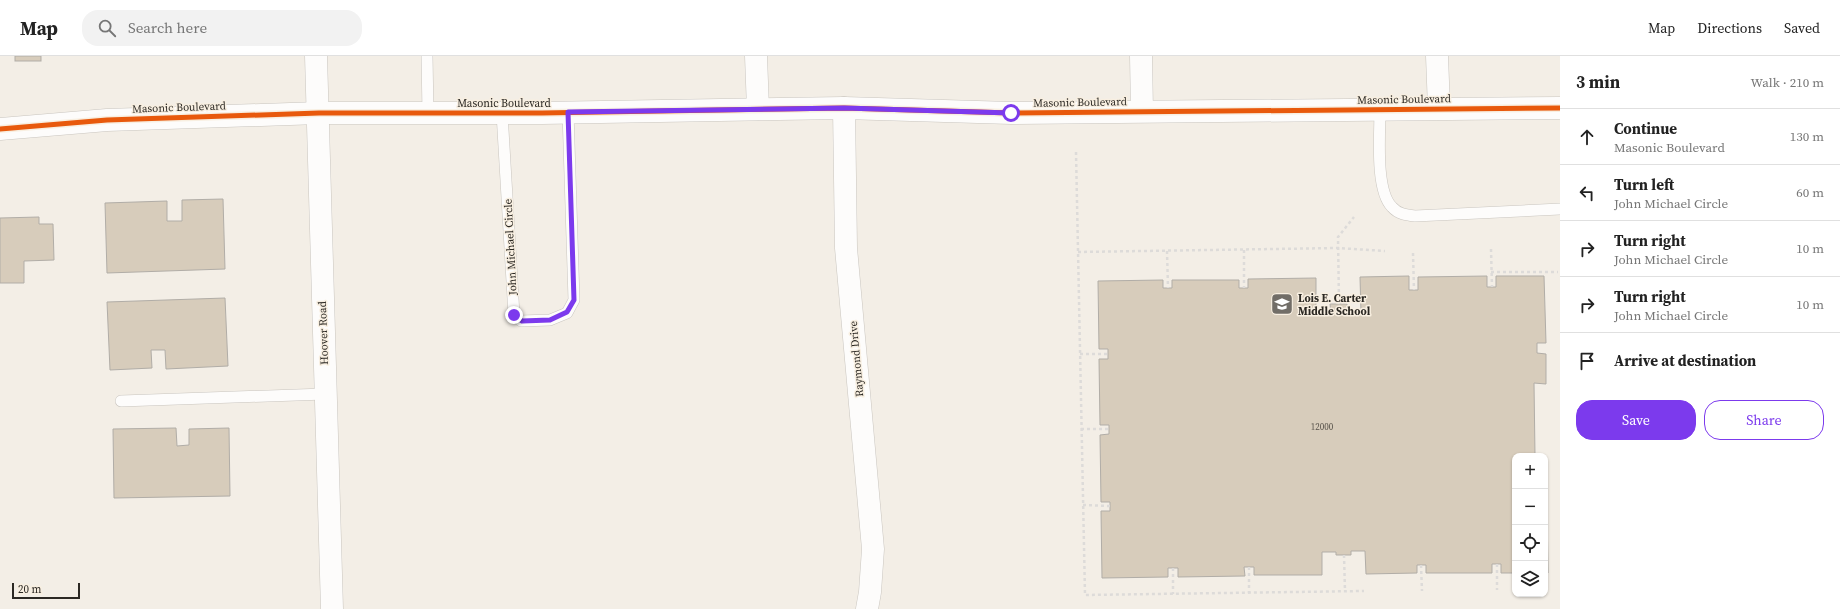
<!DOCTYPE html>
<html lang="en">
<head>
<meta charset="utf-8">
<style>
	:root { --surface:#fff; --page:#f2f2f2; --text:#222; --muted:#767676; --line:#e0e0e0; --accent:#7c3aed }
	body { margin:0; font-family:"Source Serif 4",serif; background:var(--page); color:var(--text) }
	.controls { position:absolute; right:12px; bottom:12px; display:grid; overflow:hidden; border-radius:8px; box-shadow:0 1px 3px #0004 }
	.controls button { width:36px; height:36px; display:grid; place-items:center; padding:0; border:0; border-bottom:1px solid var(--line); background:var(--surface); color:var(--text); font:20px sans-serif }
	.scale { position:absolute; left:12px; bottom:10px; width:68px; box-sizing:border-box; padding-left:4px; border:2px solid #2b2823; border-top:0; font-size:11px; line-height:14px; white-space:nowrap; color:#2b2823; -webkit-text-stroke:3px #f8efe1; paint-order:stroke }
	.stop { position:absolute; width:12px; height:12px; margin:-9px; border:3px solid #7c3aed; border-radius:50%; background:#fff }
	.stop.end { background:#7c3aed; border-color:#fff; box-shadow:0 1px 4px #0008 }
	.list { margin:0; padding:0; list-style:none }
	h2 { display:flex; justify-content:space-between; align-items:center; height:52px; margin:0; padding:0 16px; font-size:17px }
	h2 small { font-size:13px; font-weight:400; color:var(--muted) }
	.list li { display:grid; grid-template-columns:26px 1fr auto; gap:12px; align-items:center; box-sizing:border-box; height:56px; padding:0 16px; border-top:1px solid var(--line) }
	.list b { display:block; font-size:15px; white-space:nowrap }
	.list p { margin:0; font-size:13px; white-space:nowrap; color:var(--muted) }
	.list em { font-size:13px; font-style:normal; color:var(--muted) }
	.actions { display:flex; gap:8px; padding:12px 16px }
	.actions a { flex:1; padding:9px 0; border:1px solid var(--accent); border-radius:16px; text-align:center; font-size:14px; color:var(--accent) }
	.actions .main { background:var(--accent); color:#fff }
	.icon { flex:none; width:22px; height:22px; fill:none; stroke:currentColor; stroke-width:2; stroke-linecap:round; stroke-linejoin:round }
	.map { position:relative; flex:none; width:1560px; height:553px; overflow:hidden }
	header { display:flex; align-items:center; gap:24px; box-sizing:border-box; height:56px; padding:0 20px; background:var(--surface); border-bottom:1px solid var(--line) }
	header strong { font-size:19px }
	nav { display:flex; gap:22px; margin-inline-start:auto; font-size:14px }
	.search { width:280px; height:36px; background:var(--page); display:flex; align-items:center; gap:10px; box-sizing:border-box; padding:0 14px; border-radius:16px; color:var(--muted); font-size:15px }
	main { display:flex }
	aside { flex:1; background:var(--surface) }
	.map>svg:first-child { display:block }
	.building { fill:#d7ccbb; stroke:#b1ada7 }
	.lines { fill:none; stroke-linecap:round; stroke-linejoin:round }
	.service-casing { stroke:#c9c5bf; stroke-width:12 }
	.minor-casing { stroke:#c9c5bf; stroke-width:23 }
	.tertiary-casing { stroke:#c9c5bf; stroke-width:23 }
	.secondary-casing { stroke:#c9c5bf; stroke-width:23 }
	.path { stroke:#dddbd9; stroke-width:2.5; stroke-dasharray:3 3; stroke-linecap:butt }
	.service { stroke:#fdfcfb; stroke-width:11 }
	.minor { stroke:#fdfcfb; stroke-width:22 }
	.tertiary { stroke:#fdfcfb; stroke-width:22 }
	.secondary { stroke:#fdfcfb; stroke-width:22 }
	.cycleway-casing { stroke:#f8efe1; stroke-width:8 }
	.cycleway { stroke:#e8590c; stroke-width:5 }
	.route { stroke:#7c3aed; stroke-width:5 }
	.labels { text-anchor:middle; stroke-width:3; stroke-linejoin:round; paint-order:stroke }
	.number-label { font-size:9px; fill:#565149 }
	.street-label { font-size:11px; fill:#2b2823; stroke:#f8efe1 }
	.poi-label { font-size:11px; font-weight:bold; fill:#2b2823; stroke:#f8efe1; text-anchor:start }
</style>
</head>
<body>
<header>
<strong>Map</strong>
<div class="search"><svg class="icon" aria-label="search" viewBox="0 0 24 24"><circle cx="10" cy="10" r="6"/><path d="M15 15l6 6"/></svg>Search here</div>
<nav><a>Map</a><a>Directions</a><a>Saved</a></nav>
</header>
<main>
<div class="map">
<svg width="1560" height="553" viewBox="0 0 1560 553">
	<rect width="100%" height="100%" fill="#f3eee6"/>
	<g class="building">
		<rect x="15" y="0" width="26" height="5"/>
		<polygon points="223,143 225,213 107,217 105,147 167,145 167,165 182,165 182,144"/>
		<polygon points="39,161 39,168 53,168 54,204 24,205 24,227 0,227 0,162"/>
		<polygon points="1409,220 1409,234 1418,234 1418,221 1487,220 1487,231 1496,231 1496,220 1544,220 1546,287 1537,287 1537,297 1546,298 1546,328 1534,327 1535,400 1515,400 1515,517 1501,517 1501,508 1492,508 1492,517 1426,517 1426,509 1417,509 1417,517 1366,518 1365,495 1351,495 1351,499 1336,499 1336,496 1322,496 1322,519 1254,519 1254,511 1244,511 1245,520 1178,521 1178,512 1168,512 1168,521 1102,522 1101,455 1110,455 1110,446 1101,446 1100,379 1109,378 1109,369 1100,369 1099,303 1108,303 1108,293 1099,293 1098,225 1163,224 1163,232 1172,232 1172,224 1239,224 1239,232 1248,232 1248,223 1316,222 1316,258 1331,258 1330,248 1347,248 1347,258 1361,257 1360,221"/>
		<polygon points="225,242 228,310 166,313 165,294 151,294 152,312 110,314 107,246"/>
		<polygon points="176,372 177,390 189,389 189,373 229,372 230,440 114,442 113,373"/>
		<rect x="1545" y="410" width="2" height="30"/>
		<polygon points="1545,450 1547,450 1548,517 1545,517"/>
	</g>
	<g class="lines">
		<g class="service-casing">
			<g id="service">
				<polyline points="427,0 428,57"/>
				<path d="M1380 54C1380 78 1375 134 1392 151 1398 158 1406 159 1415 160L1560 153"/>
				<polyline points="502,57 514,259 521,265 550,264 567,257 574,244 568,56"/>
				<polyline points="121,345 325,338"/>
			</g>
		</g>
		<g class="minor-casing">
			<g id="minor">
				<polyline points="756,0 758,53"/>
				<polyline points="1141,0 1142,55"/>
				<polyline points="1437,0 1439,52"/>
				<polyline points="844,52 846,192 873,493 870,536 867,553"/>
			</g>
		</g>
		<g class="tertiary-casing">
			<polyline id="tertiary" points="0,73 107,64 319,57 542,57 844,52 1011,57 1560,52"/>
		</g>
		<g class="secondary-casing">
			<polyline id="secondary" points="316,0 332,553"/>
		</g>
		<g class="path">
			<polyline points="1076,96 1085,539 1364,535"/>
			<polyline points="1491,193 1492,231"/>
			<polyline points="1244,194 1244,232"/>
			<polyline points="1167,195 1168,232"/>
			<polyline points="1078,196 1338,192 1385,195"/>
			<polyline points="1413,197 1414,234"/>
			<polyline points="1491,216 1558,216"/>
			<polyline points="1339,248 1338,181 1354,161"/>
			<polyline points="1080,298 1108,298"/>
			<polyline points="1081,373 1109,373"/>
			<polyline points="1083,449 1110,450"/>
			<polyline points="1344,499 1345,535"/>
			<polyline points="1497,508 1497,534"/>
			<polyline points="1421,509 1422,535"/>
			<polyline points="1249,511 1249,537"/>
			<polyline points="1173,512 1173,538"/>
		</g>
		<use href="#service" class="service"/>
		<use href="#minor" class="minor"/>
		<use href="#tertiary" class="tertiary"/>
		<use href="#secondary" class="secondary"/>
		<g class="cycleway-casing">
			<polyline id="cycleway" points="0,73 107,64 319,57 542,57 844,52 1011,57 1560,52"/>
		</g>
		<use href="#cycleway" class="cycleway"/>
	</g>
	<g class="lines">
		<polyline class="route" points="514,259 522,265 550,264 567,256 574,244 568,56 844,52 1011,57"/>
	</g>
	<defs>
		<g id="school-square" transform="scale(1.15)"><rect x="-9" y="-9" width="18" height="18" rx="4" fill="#716d67" stroke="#f8efe1"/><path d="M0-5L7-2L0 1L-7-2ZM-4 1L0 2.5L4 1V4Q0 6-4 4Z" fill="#fff"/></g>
	</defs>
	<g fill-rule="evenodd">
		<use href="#school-square" x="1282" y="248"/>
	</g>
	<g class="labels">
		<g class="number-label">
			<text x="1322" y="374">12000</text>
		</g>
		<g class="street-label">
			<text transform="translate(1404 43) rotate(-1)" y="4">Masonic Boulevard</text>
			<text transform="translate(1080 46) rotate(-1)" y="4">Masonic Boulevard</text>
			<text x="504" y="51">Masonic Boulevard</text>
			<text transform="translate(179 51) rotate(-2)" y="4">Masonic Boulevard</text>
			<text transform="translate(510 191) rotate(-93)" y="4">John Michael Circle</text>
			<text transform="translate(323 277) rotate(-92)" y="4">Hoover Road</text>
			<text transform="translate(856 303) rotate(-95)" y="4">Raymond Drive</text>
		</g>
		<g class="poi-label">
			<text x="1298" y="246">Lois E. Carter<tspan x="1298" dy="13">Middle School</tspan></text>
		</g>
	</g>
</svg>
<div class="controls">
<button>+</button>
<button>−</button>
<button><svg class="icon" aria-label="locate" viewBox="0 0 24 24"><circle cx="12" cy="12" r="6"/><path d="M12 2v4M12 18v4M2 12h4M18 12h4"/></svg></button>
<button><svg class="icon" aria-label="layers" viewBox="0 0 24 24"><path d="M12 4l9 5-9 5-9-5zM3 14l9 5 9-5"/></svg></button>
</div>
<div class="scale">20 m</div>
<div class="stop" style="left:1011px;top:57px"></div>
<div class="stop end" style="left:514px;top:259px"></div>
</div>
<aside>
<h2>3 min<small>Walk · 210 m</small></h2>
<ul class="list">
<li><svg class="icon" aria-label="ahead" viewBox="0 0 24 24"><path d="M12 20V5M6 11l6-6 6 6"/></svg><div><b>Continue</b><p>Masonic Boulevard</p></div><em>130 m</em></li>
<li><svg class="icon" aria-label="left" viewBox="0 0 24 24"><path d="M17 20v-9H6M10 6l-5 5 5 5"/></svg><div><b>Turn left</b><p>John Michael Circle</p></div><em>60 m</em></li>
<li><svg class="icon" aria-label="right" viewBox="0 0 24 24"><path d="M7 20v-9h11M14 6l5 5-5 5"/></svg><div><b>Turn right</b><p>John Michael Circle</p></div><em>10 m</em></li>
<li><svg class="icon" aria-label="right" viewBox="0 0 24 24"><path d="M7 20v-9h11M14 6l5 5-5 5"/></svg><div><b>Turn right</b><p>John Michael Circle</p></div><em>10 m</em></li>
<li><svg class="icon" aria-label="arrive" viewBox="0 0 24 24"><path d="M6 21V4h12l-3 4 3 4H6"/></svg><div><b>Arrive at destination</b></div></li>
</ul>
<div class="actions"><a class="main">Save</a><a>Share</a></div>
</aside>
</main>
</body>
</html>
